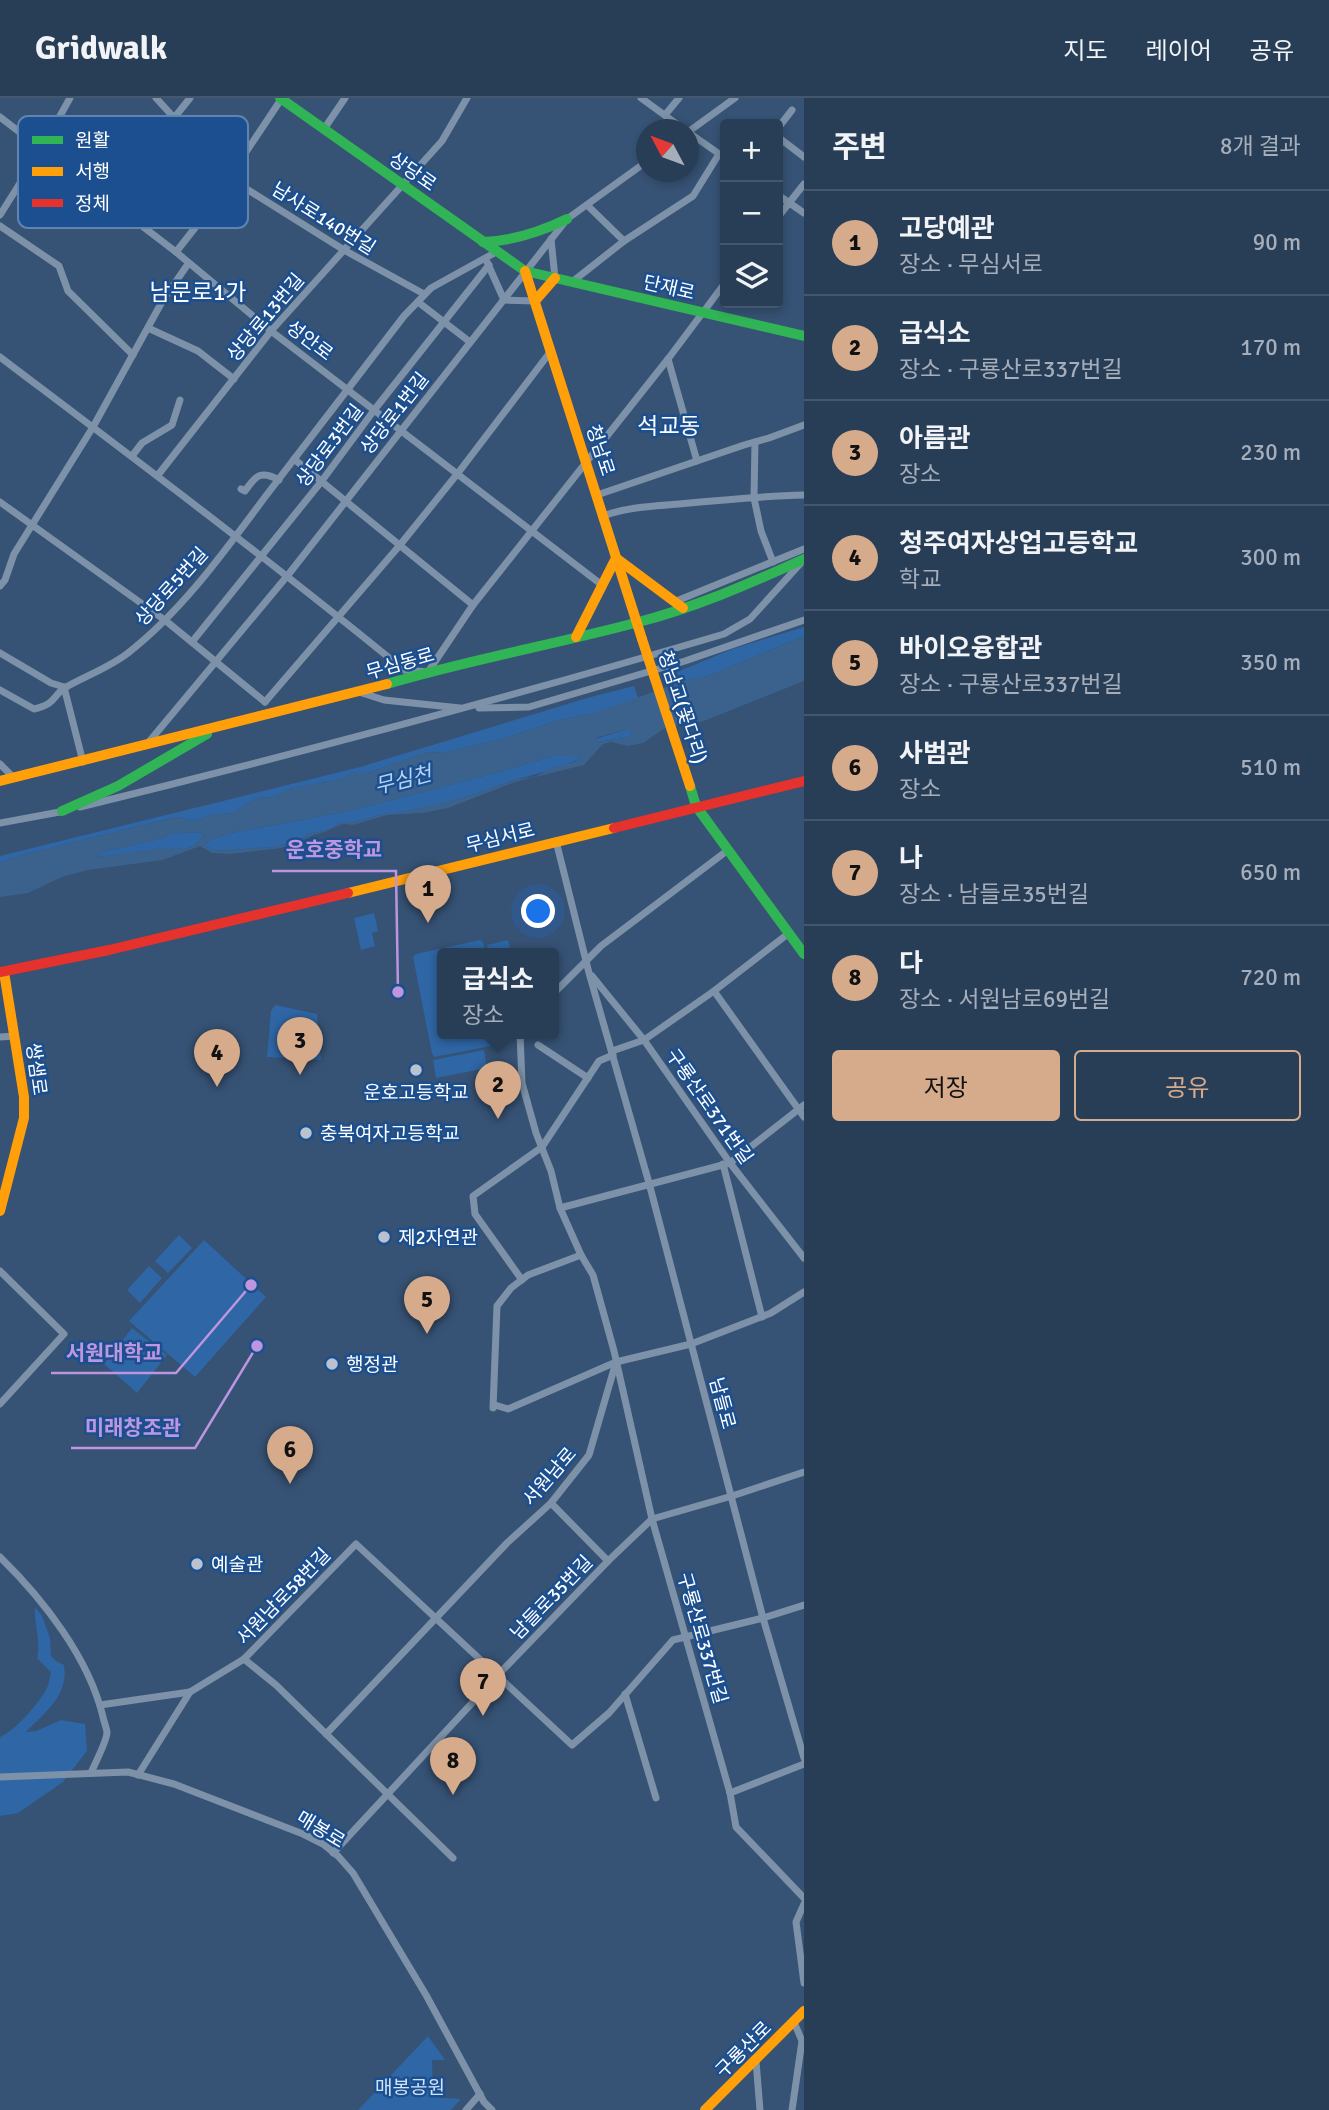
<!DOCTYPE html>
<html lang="ko">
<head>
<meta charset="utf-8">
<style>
	:root { --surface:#283e57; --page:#30455d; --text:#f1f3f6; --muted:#a5aeba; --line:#44576d; --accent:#d6ab8b }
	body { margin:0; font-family:Signika,"Noto Sans KR",sans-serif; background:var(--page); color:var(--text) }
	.controls { position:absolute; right:21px; top:21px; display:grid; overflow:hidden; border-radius:7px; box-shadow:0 4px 10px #0003 }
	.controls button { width:63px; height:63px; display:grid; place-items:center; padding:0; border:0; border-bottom:2px solid var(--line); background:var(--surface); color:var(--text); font:35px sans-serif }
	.compass { position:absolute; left:636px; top:21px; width:63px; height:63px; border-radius:50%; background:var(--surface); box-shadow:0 4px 10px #0003; rotate:311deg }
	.you { position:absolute; left:539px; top:814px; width:24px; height:24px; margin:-18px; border:5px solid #fff; border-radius:50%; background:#1a73e8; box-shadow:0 0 0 10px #1a73e833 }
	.badge { display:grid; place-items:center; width:46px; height:46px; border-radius:50%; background:var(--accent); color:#111; font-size:23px; font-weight:700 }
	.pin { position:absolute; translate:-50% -58px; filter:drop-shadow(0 2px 4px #0008) }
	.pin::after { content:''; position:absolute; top:37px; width:24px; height:21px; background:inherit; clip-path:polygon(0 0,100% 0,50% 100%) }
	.popup { position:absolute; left:437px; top:850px; width:122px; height:91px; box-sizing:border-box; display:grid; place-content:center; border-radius:7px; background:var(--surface); filter:drop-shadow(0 2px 5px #0005); font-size:23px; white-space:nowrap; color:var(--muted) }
	.popup b { font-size:26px; color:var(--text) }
	.popup::after { content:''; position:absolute; left:50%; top:100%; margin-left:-14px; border:14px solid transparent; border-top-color:var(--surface) }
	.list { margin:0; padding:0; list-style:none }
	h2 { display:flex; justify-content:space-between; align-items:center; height:91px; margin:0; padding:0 28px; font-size:30px }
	h2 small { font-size:23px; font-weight:400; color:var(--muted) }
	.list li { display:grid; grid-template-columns:46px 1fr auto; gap:21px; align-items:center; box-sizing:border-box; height:105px; padding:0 28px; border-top:2px solid var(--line) }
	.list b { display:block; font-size:26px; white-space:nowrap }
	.list p { margin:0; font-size:23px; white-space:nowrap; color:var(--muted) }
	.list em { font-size:23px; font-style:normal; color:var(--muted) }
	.actions { display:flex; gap:14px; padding:21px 28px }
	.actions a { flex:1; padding:16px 0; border:2px solid var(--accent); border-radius:7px; text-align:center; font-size:24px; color:var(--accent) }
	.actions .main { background:var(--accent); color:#111 }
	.icon { flex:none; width:38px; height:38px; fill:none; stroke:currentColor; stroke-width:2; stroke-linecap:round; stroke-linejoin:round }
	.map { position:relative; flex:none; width:804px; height:2012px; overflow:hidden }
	header { display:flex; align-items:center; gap:42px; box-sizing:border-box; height:98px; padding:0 35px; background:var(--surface); border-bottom:2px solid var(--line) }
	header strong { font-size:33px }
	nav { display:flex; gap:38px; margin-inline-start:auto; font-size:24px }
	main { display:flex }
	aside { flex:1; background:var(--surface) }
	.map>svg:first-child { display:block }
	.green { fill:#2f66a5 }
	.water { fill:#3b618d; fill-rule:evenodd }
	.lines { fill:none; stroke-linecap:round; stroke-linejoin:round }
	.street { stroke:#7d92a8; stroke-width:7 }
	.fast { stroke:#30b455; stroke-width:10 }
	.slow { stroke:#ff9f0a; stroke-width:10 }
	.jam { stroke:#e5322d; stroke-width:10 }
	.slow-bridge { stroke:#ff9f0a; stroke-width:10 }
	.poi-dot { fill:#b9c2ce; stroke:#1b4f8f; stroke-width:2.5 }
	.labels { text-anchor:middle; stroke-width:5; stroke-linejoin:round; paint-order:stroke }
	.street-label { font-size:19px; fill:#fff; stroke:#1b4f8f }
	.poi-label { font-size:19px; fill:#fff; stroke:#1b4f8f; text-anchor:start }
	.park-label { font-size:19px; fill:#cfe3fa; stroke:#1b4f8f }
	.water-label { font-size:21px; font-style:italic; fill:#b5d3f5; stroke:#1b4f8f }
	.quarter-label { font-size:23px; fill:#fff; stroke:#1b4f8f }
	.key { fill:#1b4f8f; stroke:#5f84b1; stroke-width:2 }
	.key-label { font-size:19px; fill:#fff }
	.leader { fill:none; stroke:#bd96df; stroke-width:2.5 }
	.callout-dot { fill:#bd96df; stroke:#1b4f8f; stroke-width:2.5 }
	.callout-label { font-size:21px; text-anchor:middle; font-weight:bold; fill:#bd96df; stroke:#1b4f8f; stroke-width:5; stroke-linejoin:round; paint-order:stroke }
</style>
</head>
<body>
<header>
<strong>Gridwalk</strong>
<nav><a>지도</a><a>레이어</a><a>공유</a></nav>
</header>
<main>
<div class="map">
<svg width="804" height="2012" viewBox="0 0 804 2012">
	<rect width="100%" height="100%" fill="#365274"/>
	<g class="green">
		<polygon points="804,529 804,538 708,578 681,584 677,574 735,550"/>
		<polygon points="634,588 638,600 592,616 559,622 505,640 443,655 428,654 365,676 359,677 354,674 341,681 290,691 274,699 257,700 233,715 212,717 194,723 176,719 18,758 0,765 0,758 360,669 587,600"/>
		<polygon points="625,632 632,632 631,637 625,640 597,644 595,641"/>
		<path d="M556 657 583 658C572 667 533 677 518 681 500 686 484 694 466 699 444 706 420 710 398 715H388L353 724H342L330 731 309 736 298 743 274 749 213 753 204 747 212 741 231 735 354 712 506 672Z"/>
		<polygon points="197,734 205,737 192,749 185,751 96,759 102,754 164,740 170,736"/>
		<polygon points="374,815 378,833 372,835 375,848 361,852 354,820"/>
		<polygon points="480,842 483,844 486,855 442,855 442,935 503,935 503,942 496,947 434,959 432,955 413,859 416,856"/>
		<polygon points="508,842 511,855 488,855 487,847"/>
		<polygon points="275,907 317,916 321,962 267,959 271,913"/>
		<polygon points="484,952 487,970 436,980 433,962"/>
		<polygon points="179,1137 192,1150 168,1175 155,1163"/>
		<polygon points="204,1142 266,1199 195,1279 129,1223"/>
		<polygon points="149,1168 162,1180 140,1205 127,1192"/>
		<polygon points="132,1230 167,1257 137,1295 104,1266"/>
		<path d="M35 1509 42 1518 50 1540 51 1558 56 1563 64 1567C69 1598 45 1614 26 1634L36 1633 61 1622 85 1626 87 1653 63 1684 18 1715 0 1718V1639C15 1633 39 1605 47 1590 49 1585 50 1579 51 1574L37 1560C41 1542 34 1527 35 1509Z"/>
		<polygon points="428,1938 445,1962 432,1962 433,1999 461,2001 451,2012 358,2012"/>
	</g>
	<path class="water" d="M804 538V583L704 623 665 630 643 645 628 648 611 644 603 646 584 667 515 684 448 710 423 715 387 717 353 727 342 726 325 734 313 737 302 743 281 750 230 756 212 755 200 748 163 762 88 772 62 779 28 795 0 799V765L18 758 176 719 194 723 212 717 233 715 257 700 274 699 289 691 341 681 354 674 359 676 361 674 365 676 428 654 443 655 505 640 559 622 592 616 686 582 708 578ZM625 632 632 633 631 637 625 640 598 644 596 641 598 639ZM556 657 582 659 574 664 554 669 534 679 518 681 466 699 398 715H388L353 724H342L330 731 309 736 298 743 274 749 213 753 204 747 212 741 231 735 354 712 506 672ZM197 734 205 737 192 749 185 751 161 750 96 759 102 754 164 740 170 736Z"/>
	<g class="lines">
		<g class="street">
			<polyline points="156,0 229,80 344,152 424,196"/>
			<polyline points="641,0 685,32"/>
			<polyline points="665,17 679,0"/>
			<polyline points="0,19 176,154 271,233 602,487"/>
			<polyline points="778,30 792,12"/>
			<polyline points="324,31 345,0"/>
			<polyline points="688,34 735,0"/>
			<polyline points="688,34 725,60"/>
			<polyline points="778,39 804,59"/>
			<polyline points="778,97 804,115"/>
			<polyline points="108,103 190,0"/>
			<polyline points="587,107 624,143"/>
			<polyline points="0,117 42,50 70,0"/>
			<polyline points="778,119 804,86"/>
			<polyline points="0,128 59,168 68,193 133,257"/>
			<polyline points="551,141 555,180"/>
			<polyline points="176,154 198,126 282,0"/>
			<polyline points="487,164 504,202 535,203"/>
			<polyline points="572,184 624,143 693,98 719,56"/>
			<polyline points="418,204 470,244"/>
			<polyline points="148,230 198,253 234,281"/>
			<path d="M0 259C136 362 272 464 404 572L428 574 473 507 668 261 725 185"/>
			<polyline points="668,261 697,363"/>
			<polyline points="755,344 754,400 761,433 773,464"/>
			<polyline points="132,358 142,345 172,327 180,302"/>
			<polyline points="294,361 473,507"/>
			<polyline points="158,377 271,233 442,43 467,0"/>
			<path d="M241 391 245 393C256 377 261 372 279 382"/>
			<polyline points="597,397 744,347 769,340 804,327"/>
			<polyline points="0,404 166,523 265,604"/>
			<path d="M603 418C627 409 654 408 679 406 720 402 762 398 804 397"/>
			<polyline points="0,488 5,482 14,456 93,329 163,202 188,166"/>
			<polyline points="674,504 804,451"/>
			<polyline points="192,544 321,384 375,311 489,167"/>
			<polyline points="0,555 51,585 64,589"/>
			<polyline points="64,589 83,664"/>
			<path d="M0 592 34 611C58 606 52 596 68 588 88 577 110 569 128 555 182 513 224 454 265 399 311 339 358 278 404 218L431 190 498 153"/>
			<polyline points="362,595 384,602 460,610"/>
			<polyline points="265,604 400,447 458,375 551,253"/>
			<polyline points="479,610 529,609 685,563 804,522"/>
			<polyline points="148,645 288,477 567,121 646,64"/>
			<polyline points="0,666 14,680"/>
			<path d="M80 709C296 656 511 599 724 536L750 521 800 466"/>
			<polyline points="0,725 65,713"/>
			<polyline points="556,743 589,875 649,1085 763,1520 804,1660"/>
			<polyline points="592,878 644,942 730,1065 804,1160"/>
			<polyline points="714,893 804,1019"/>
			<polyline points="554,895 601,848 728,752"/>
			<polyline points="520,935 522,985 536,1035 551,1073 560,1110 581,1157 593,1177 614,1253 652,1421 730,1695 736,1729 804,1800"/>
			<polyline points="0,939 15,938"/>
			<polyline points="538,947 588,980"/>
			<polyline points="612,953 644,942 714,893 789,835"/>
			<polyline points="723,1066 762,1219"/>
			<polyline points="560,1110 730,1065 804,1007"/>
			<polyline points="581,1157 528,1177 511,1190 497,1208 493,1310 495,1307 508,1311 616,1264 691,1246 771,1215 804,1194"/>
			<polyline points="0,1173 64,1236 0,1306"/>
			<polyline points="522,1182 475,1116 473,1098 542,1049 599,963 613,957"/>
			<polyline points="551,1405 608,1463"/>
			<path d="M0 1459C43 1501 89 1560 103 1619 104 1624 107 1631 107 1635 106 1645 95 1665 91 1675"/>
			<polyline points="244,1561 276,1587 453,1760"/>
			<polyline points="625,1596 656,1700"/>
			<polyline points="100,1607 190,1594 244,1561 356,1446 572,1647 609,1615 673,1542 763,1520 804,1507"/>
			<polyline points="326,1636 507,1445 551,1405 589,1357 616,1264"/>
			<polyline points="138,1677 190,1594"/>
			<polyline points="0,1679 128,1674 174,1686 303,1736 323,1746 338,1758 353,1775 426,1897 484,2004 492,2012"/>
			<polyline points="730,1695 804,1666"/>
			<polyline points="333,1755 498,1577 608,1463 652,1421 732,1398 804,1374"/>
			<polyline points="804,1806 796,1824 804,1885"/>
			<polyline points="756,1963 760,2012"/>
			<polyline points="466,2012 480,1996"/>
			<polyline points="792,2012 802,1943 794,1924"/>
		</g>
		<g class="fast">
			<polyline points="280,0 525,173 804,238"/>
			<path d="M483 144C513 143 540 134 567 121"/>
			<path d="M387 586C468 562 552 547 635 525 694 510 749 486 804 461"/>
			<polyline points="690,688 696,708 804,856"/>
			<polyline points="62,713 118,688 207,636"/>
		</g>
		<g class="slow">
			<polyline points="525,173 642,541"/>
			<polyline points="535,203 555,180"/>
			<polyline points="576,539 616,460 683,510"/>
			<polyline points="0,683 387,586"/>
			<polyline points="348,795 614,730"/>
			<polyline points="0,1113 24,1020 24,999 4,874"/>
			<polyline points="705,2012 804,1913"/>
		</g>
		<g class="jam">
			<polyline points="614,730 804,683"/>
			<polyline points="0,874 109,852 348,795"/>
		</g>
		<polyline class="slow-bridge" points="642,541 690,688"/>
	</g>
	<g class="poi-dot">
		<circle cx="416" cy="972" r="7"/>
		<circle cx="306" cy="1035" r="7"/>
		<circle cx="384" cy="1139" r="7"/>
		<circle cx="332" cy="1266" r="7"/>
		<circle cx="197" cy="1466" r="7"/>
	</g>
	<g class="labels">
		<g class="street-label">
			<text transform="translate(413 73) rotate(35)" y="7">상당로</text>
			<text transform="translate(324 120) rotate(32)" y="7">남사로140번길</text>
			<text transform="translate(669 189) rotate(13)" y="7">단재로</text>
			<text transform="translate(265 219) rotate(-50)" y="7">상당로13번길</text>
			<text transform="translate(310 242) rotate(37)" y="7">성안로</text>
			<text transform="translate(394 315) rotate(-52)" y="7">상당로1번길</text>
			<text transform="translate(329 347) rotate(-53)" y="7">상당로3번길</text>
			<text transform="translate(601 352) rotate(72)" y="7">청남로</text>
			<text transform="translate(171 488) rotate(-48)" y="7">상당로5번길</text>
			<text transform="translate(400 565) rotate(-16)" y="7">무심동로</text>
			<text transform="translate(683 609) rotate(72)" y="7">청남교(꽃다리)</text>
			<text transform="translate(500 739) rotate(-14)" y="7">무심서로</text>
			<text transform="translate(37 971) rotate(82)" y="7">쌍샘로</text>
			<text transform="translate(710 1008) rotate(55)" y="7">구룡산로371번길</text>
			<text transform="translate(723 1305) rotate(75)" y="7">남들로</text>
			<text transform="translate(549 1378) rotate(-49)" y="7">서원남로</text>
			<text transform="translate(283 1498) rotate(-46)" y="7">서원남로58번길</text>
			<text transform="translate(551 1499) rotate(-46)" y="7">남들로35번길</text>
			<text transform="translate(703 1540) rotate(74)" y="7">구룡산로337번길</text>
			<text transform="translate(321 1731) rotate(31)" y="7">매봉로</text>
			<text transform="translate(743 1951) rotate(-45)" y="7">구룡산로</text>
		</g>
		<g class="poi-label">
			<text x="416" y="1001" text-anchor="middle">운호고등학교</text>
			<text x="320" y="1042">충북여자고등학교</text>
			<text x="398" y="1146">제2자연관</text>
			<text x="346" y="1273">행정관</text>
			<text x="211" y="1473">예술관</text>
		</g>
		<g class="park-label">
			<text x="410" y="1996">매봉공원</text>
		</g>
		<g class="water-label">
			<text transform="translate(403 682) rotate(-14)" y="7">무심천</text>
		</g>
		<g class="quarter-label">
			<text x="198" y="202">남문로1가</text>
			<text x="669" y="336">석교동</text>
		</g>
	</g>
	<rect x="18" y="18" width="230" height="112" rx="10" class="key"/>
	<rect x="32" y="38" width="31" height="8" fill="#30b455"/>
	<rect x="32" y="69" width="31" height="9" fill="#ff9f0a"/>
	<rect x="32" y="101" width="31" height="8" fill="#e5322d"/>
	<g class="key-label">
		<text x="75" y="49">원활</text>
		<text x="75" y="80">서행</text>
		<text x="75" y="112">정체</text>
	</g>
	<path class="leader" d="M398 894L396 773H272M251 1187L176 1275H51M257 1248L195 1350H71"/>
	<g class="callout-dot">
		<circle cx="398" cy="894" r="7"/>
		<circle cx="251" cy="1187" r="7"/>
		<circle cx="257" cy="1248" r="7"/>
	</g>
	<g class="callout-label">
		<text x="334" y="759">운호중학교</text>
		<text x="114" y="1262">서원대학교</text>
		<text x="133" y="1337">미래창조관</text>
	</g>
</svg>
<div class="controls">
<button>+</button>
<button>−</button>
<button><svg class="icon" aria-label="layers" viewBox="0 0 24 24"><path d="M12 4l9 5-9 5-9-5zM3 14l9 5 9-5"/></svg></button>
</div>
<svg class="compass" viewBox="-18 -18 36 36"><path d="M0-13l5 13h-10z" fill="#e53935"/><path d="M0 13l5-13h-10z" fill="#a5aeba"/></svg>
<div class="you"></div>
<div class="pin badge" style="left:428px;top:825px">1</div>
<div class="pin badge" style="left:498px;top:1021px">2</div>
<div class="popup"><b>급식소</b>장소</div>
<div class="pin badge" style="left:300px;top:977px">3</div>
<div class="pin badge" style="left:217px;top:989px">4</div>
<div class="pin badge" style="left:427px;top:1236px">5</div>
<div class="pin badge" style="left:290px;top:1386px">6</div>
<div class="pin badge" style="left:483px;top:1618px">7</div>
<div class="pin badge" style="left:453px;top:1697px">8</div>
</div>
<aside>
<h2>주변<small>8개 결과</small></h2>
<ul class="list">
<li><span class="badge">1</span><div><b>고당예관</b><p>장소 · 무심서로</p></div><em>90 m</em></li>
<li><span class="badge">2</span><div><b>급식소</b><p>장소 · 구룡산로337번길</p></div><em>170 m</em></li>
<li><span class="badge">3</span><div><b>아름관</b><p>장소</p></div><em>230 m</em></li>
<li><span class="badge">4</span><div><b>청주여자상업고등학교</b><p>학교</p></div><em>300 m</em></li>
<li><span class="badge">5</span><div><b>바이오융합관</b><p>장소 · 구룡산로337번길</p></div><em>350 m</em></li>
<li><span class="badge">6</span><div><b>사범관</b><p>장소</p></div><em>510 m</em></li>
<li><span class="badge">7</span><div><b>나</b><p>장소 · 남들로35번길</p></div><em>650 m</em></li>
<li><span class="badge">8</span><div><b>다</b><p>장소 · 서원남로69번길</p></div><em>720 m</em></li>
</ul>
<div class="actions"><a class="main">저장</a><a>공유</a></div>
</aside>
</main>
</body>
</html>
